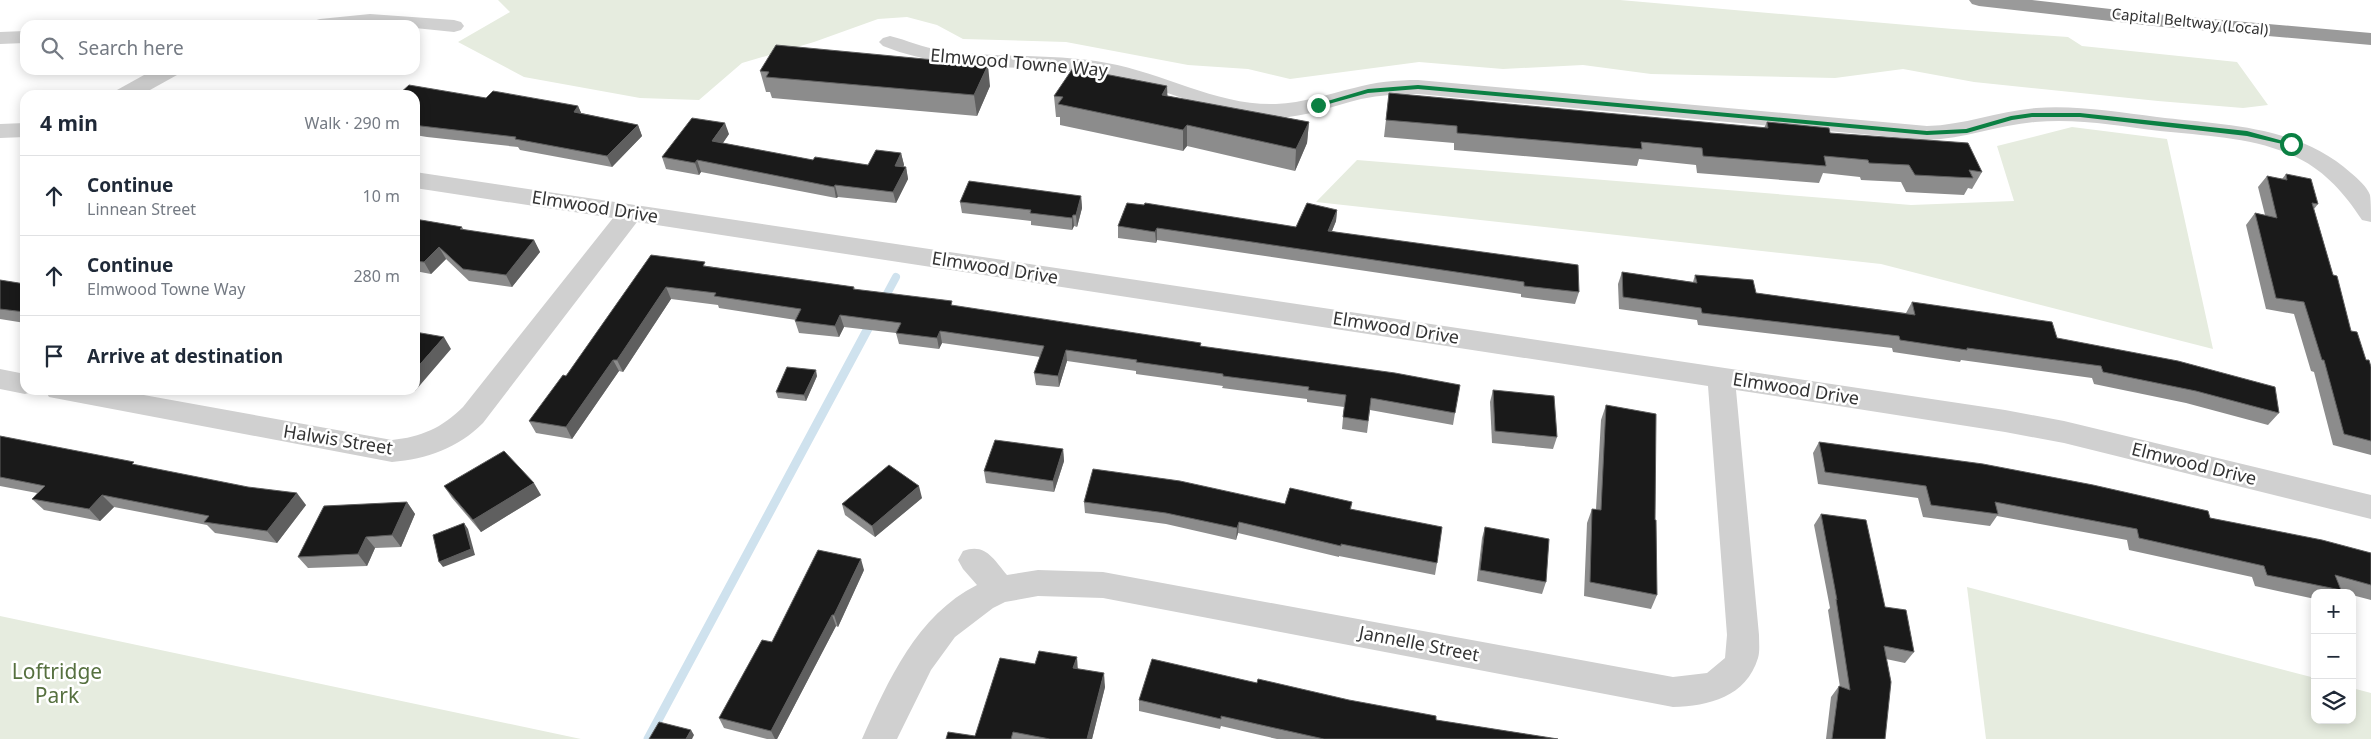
<!DOCTYPE html>
<html lang="en">
<head>
<meta charset="utf-8">
<style>
	:root { --surface:#fff; --page:#f2f2f3; --text:#1f2937; --muted:#747a83; --line:#e0e1e3 }
	body { margin:0; font-family:"Noto Sans",sans-serif; background:var(--page); color:var(--text) }
	.controls { position:absolute; right:15px; bottom:15px; display:grid; overflow:hidden; border-radius:10px; box-shadow:0 2px 12px #0003 }
	.controls button { width:45px; height:45px; display:grid; place-items:center; padding:0; border:0; border-bottom:1px solid var(--line); background:var(--surface); color:var(--text); font:25px sans-serif }
	.stop { position:absolute; width:15px; height:15px; margin:-11px; border:4px solid #0b8043; border-radius:50%; background:#fff }
	.stop.end { background:#0b8043; border-color:#fff; box-shadow:0 1px 5px #0008 }
	.list { margin:0; padding:0; list-style:none }
	h2 { display:flex; justify-content:space-between; align-items:center; height:65px; margin:0; padding:0 20px; font-size:21px }
	h2 small { font-size:16px; font-weight:400; color:var(--muted) }
	.list li { display:grid; grid-template-columns:32px 1fr auto; gap:15px; align-items:center; box-sizing:border-box; height:80px; padding:0 20px; border-top:1px solid var(--line) }
	.list b { display:block; font-size:19px; white-space:nowrap }
	.list p { margin:0; font-size:16px; white-space:nowrap; color:var(--muted) }
	.list em { font-size:16px; font-style:normal; color:var(--muted) }
	.icon { flex:none; width:28px; height:28px; fill:none; stroke:currentColor; stroke-width:2; stroke-linecap:round; stroke-linejoin:round }
	.map { position:relative; flex:none; width:2371px; height:739px; overflow:hidden }
	.search { position:absolute; background:var(--surface); box-shadow:0 2px 12px #0003; left:20px; top:20px; width:400px; height:55px; display:flex; align-items:center; gap:12px; box-sizing:border-box; padding:0 18px; border-radius:15px; color:var(--muted); font-size:19px }
	.panel { position:absolute; background:var(--surface); box-shadow:0 2px 12px #0003; left:20px; top:90px; width:400px; height:305px; border-radius:15px }
	.map>svg:first-child { display:block }
	.green { fill:#e6ecdf }
	.lines { fill:none; stroke-linecap:round; stroke-linejoin:round }
	.stream-far1 { stroke:#cfe2ee; stroke-width:8 }
	.stream { stroke:#cfe2ee; stroke-width:9 }
	.minor { fill:#d0d0d0; fill-rule:evenodd }
	.highway { fill:#9a9a9a; fill-rule:evenodd }
	.wall { fill:#8c8c8c }
	.shaded-wall { fill:#5f5f5f }
	.building { fill:#1a1a1a; stroke:#5f5f5f }
	.route { fill:#0b8043 }
	.labels { text-anchor:middle; stroke-width:5; stroke-linejoin:round; paint-order:stroke }
	.far-street-label { font-size:15px; fill:#333; stroke:#fff }
	.street-label { font-size:18px; fill:#333; stroke:#fff }
	.near-park-label { font-size:21px; fill:#56703f; stroke:#fff }
</style>
</head>
<body>
<div class="map">
<svg width="2371" height="739" viewBox="0 0 2371 739">
	<rect width="100%" height="100%" fill="#fff"/>
	<g class="green">
		<polygon points="498,0 1620,0 1953,29 2068,37 2082,46 2237,62 2268,105 2243,108 2158,101 1974,82 1903,69 1835,78 1651,74 1583,65 1503,69 1419,62 1290,79 1248,69 1188,65 1066,42 963,39 937,25 907,17 878,19 814,42 742,63 699,100 640,98 524,77 458,42 510,12"/>
		<polygon points="2072,127 2167,139 2213,349 1881,264 1316,202 1357,160 1911,205 2014,201 1997,146"/>
		<polygon points="1967,587 2315,678 2315,720 2352,720 2352,688 2371,693 2371,739 1986,739"/>
		<polygon points="0,616 581,739 0,739"/>
	</g>
	<g class="lines">
		<polyline class="stream-far1" points="882,303 896,277"/>
		<polyline class="stream" points="648,739 872,321"/>
		<g class="minor">
			<polygon points="370,14 454,20 461,22 464,26 461,30 454,32 415,28 415,25 310,25 313,21 320,19"/>
			<polygon points="25,31 25,43 0,44 0,32"/>
			<path d="M890 36C907 40 923 48 941 50 996 59 1052 53 1107 63 1164 73 1218 106 1276 104 1303 103 1328 94 1354 88 1375 82 1396 80 1418 80L1927 126C1964 125 1999 111 2036 108 2076 105 2117 112 2157 117 2223 125 2298 125 2351 173 2358 179 2367 187 2370 195 2371 202 2371 214 2371 222L2362 220C2345 194 2326 172 2298 158 2256 137 2206 136 2160 131 2119 126 2077 118 2035 122 1999 125 1964 139 1927 140L1418 94C1399 94 1380 95 1361 99 1333 106 1306 117 1276 118 1217 119 1165 86 1107 76 1032 62 955 75 883 46L879 42 883 38Z"/>
			<polygon points="153,70 180,70 177,75 141,95 114,95 117,90"/>
			<polygon points="25,123 25,137 0,138 0,124"/>
			<path d="M415 172 2005 410 2064 421 2371 495V519L2064 443 2005 432 1736 390 1759 635C1759 643 1760 651 1758 658 1746 697 1709 706 1673 707L1103 598 1038 596 1005 602 993 608 955 637 931 670 897 739H862C888 681 917 615 977 585L963 569 958 560 963 551C986 543 993 559 1007 575L1038 570 1103 572 1673 677 1707 673 1725 658 1727 635 1708 386 637 222 483 423C458 448 427 459 392 462L49 397 45 390H116L392 440C421 437 442 428 463 407L613 218 415 188Z"/>
			<polygon points="0,369 25,374 25,390 35,391 25,394 0,389"/>
		</g>
		<polygon class="highway" points="1969,0 2032,0 2154,14 2371,33 2371,45 2154,26 1979,6 1972,4"/>
	</g>
	<g class="wall">
		<polygon points="760,71 990,86 977,116 772,98 770,92 766,92"/>
		<polygon points="1167,86 1167,96 1309,122 1307,143 1295,171 1187,146 1183,151 1060,125 1060,117 1056,117 1054,96"/>
		<polygon points="1389,93 1764,128 1767,122 1830,133 1982,172 1972,189 1968,188 1964,195 1906,192 1901,182 1861,180 1860,177 1823,173 1819,183 1697,173 1696,165 1639,159 1637,166 1454,150 1454,143 1384,137"/>
		<polygon points="415,95 486,98 578,106 581,113 638,125 642,136 612,167 520,150 518,147 427,137 415,135"/>
		<polygon points="729,134 723,143 813,160 868,165 901,153 904,165 903,167 906,167 908,179 896,203 838,197 836,198 701,172 699,175 666,169 662,157"/>
		<polygon points="2286,174 2318,204 2314,209 2333,275 2351,331 2366,360 2371,367 2371,455 2333,445 2314,372 2311,371 2294,314 2266,309 2246,225 2255,213 2265,215 2258,187 2267,176 2282,179"/>
		<polygon points="1081,196 1082,208 1077,227 1074,226 1072,230 1031,225 1031,221 962,213 960,202"/>
		<polygon points="1337,210 1336,221 1332,231 1579,292 1575,304 1521,297 1521,294 1157,240 1156,243 1118,238 1118,226 1296,227"/>
		<polygon points="415,219 462,227 464,230 534,240 540,252 512,287 469,281 446,259 431,274 415,271"/>
		<polygon points="651,255 707,266 854,287 855,290 1201,346 1455,413 1453,425 1370,410 1367,433 1342,429 1344,407 1307,402 1307,399 1222,388 1223,386 1136,374 1136,371 1067,361 1059,387 1036,385 1034,373 1040,357 942,343 939,349 899,344 896,333 844,327 839,337 799,333 795,321 796,320 719,308 718,305 671,299 623,372 619,371 572,439 536,433 529,421 566,376"/>
		<polygon points="1622,272 1693,282 1695,275 1756,293 1906,313 1912,302 2057,338 2279,413 2268,425 2186,403 2094,384 2092,378 1961,360 1960,362 1893,352 1892,348 1698,325 1697,320 1619,309 1618,284"/>
		<polygon points="0,280 25,284 25,323 0,319"/>
		<polygon points="817,376 806,401 778,398 776,392"/>
		<polygon points="1493,390 1557,437 1553,449 1492,443 1490,402"/>
		<polygon points="1606,405 1655,520 1657,595 1651,609 1584,596 1587,523 1592,509 1596,509 1601,420"/>
		<polygon points="0,436 136,465 306,505 277,543 215,533 207,525 114,507 100,521 44,510 32,499 37,493 0,486"/>
		<polygon points="1819,442 2210,518 2371,553 2371,600 2352,595 2352,593 2345,593 2339,591 2338,593 2315,593 2315,599 2255,586 2252,577 2129,550 2127,540 1997,516 1990,526 1923,517 1918,498 1818,484 1813,453"/>
		<polygon points="1063,449 1064,461 1054,492 986,483 984,471"/>
		<polygon points="444,486 541,495 481,532 452,498"/>
		<polygon points="922,498 875,537 845,515 842,504"/>
		<polygon points="407,502 415,514 401,547 375,548 367,566 308,568 298,557"/>
		<polygon points="1084,502 1285,504 1352,502 1351,509 1437,563 1435,575 1339,556 1339,557 1238,533 1236,540 1166,524 1085,513"/>
		<polygon points="1821,514 1885,607 1914,652 1905,663 1886,659 1885,739 1826,739 1831,697 1839,686 1840,687 1828,610 1830,608 1814,525"/>
		<polygon points="1485,527 1546,582 1542,594 1477,581 1482,538"/>
		<polygon points="864,570 838,627 836,626 777,739 767,739 724,728 719,718 772,642"/>
		<polygon points="1035,664 1078,669 1105,687 1092,739 946,739 975,736"/>
		<polygon points="1257,683 1436,720 1558,739 1277,739 1221,726 1220,729 1139,711 1139,700"/>
	</g>
	<g class="shaded-wall">
		<polygon points="988,65 990,86 977,116 974,95"/>
		<polygon points="1167,86 1168,107 1162,95"/>
		<polygon points="578,106 583,117 574,112"/>
		<polygon points="1309,122 1307,143 1295,171 1296,149"/>
		<polygon points="725,123 729,134 716,153 712,141"/>
		<polygon points="638,125 642,136 612,167 607,156"/>
		<polygon points="1187,125 1187,146 1183,151 1183,130"/>
		<polygon points="901,153 904,165 897,178 895,166"/>
		<polygon points="697,160 701,172 699,175 695,163"/>
		<polygon points="906,167 908,179 896,203 893,192"/>
		<polygon points="835,185 838,197 836,198 834,187"/>
		<polygon points="1081,196 1082,208 1077,227 1076,215"/>
		<polygon points="1337,210 1336,221 1327,243 1328,231"/>
		<polygon points="1073,215 1074,226 1072,230 1072,218"/>
		<polygon points="1157,228 1157,240 1156,243 1155,232"/>
		<polygon points="534,240 540,252 512,287 506,275"/>
		<polygon points="439,247 446,259 431,274 424,262"/>
		<polygon points="666,287 671,299 623,372 617,360"/>
		<polygon points="840,315 844,327 839,337 835,326"/>
		<polygon points="940,331 942,343 939,349 937,338"/>
		<polygon points="444,337 451,349 415,391 414,390 415,390 415,370"/>
		<polygon points="1066,350 1067,361 1059,387 1058,376"/>
		<polygon points="613,360 619,371 572,439 566,427"/>
		<polygon points="816,370 817,376 806,401 804,395"/>
		<polygon points="1063,449 1064,461 1054,492 1053,481"/>
		<polygon points="534,483 541,495 481,532 473,520"/>
		<polygon points="919,486 922,498 875,537 872,526"/>
		<polygon points="297,493 306,505 277,543 267,531"/>
		<polygon points="102,495 114,507 100,521 89,509"/>
		<polygon points="407,502 415,514 401,547 392,535"/>
		<polygon points="1239,522 1238,533 1236,540 1237,528"/>
		<polygon points="464,523 468,529 475,555 443,567 439,562"/>
		<polygon points="366,537 375,548 367,566 358,554"/>
		<polygon points="861,559 864,570 838,627 834,615"/>
		<polygon points="832,615 836,626 777,739 775,739 771,731"/>
		<polygon points="1077,657 1078,671 1073,668"/>
		<polygon points="1104,673 1105,687 1092,739 1087,739"/>
		<polygon points="691,730 694,735 692,739 686,739"/>
	</g>
	<g class="building">
		<polygon points="776,45 988,65 974,95 766,77 769,72 760,71"/>
		<polygon points="1073,68 1167,86 1162,95 1309,122 1296,149 1187,125 1183,130 1058,104 1063,97 1054,96"/>
		<polygon points="409,85 486,98 493,91 578,106 574,112 638,125 607,156 515,139 516,137 421,126 415,125 415,95 398,95"/>
		<polygon points="1389,93 1768,128 1767,122 1829,128 1830,133 1968,143 1982,172 1969,170 1973,178 1915,175 1909,165 1869,163 1868,160 1824,156 1826,166 1703,156 1702,148 1641,142 1642,149 1457,133 1457,126 1386,120"/>
		<polygon points="336,94 349,95 336,95"/>
		<polygon points="692,118 725,123 712,141 813,160 815,157 868,165 876,150 901,153 895,166 906,167 893,192 835,185 834,187 697,160 695,163 662,157"/>
		<polygon points="2286,174 2311,179 2318,204 2312,203 2333,275 2337,276 2351,331 2357,332 2366,360 2369,360 2371,367 2371,441 2344,434 2324,360 2322,360 2304,302 2276,298 2255,213 2277,218 2267,176 2287,180"/>
		<polygon points="969,181 1081,196 1076,215 1073,215 1072,218 1030,213 1031,210 960,202"/>
		<polygon points="1127,203 1144,205 1145,203 1296,227 1307,203 1337,210 1328,231 1578,265 1579,292 1524,286 1524,282 1157,228 1155,232 1118,226"/>
		<polygon points="415,219 462,227 460,229 534,240 506,275 463,269 439,247 424,262 415,261"/>
		<polygon points="651,255 705,262 703,266 854,287 853,289 952,301 951,305 1201,343 1200,346 1395,373 1460,385 1455,413 1371,398 1368,421 1343,417 1346,395 1308,390 1309,387 1223,376 1223,374 1136,362 1137,360 1066,350 1058,376 1034,373 1044,346 940,331 937,338 896,333 901,323 840,315 835,326 795,321 801,309 714,296 716,293 666,287 617,360 613,360 566,427 529,421 563,375 566,376"/>
		<polygon points="1622,272 1697,283 1695,275 1753,280 1756,293 1915,315 1912,302 2052,322 2057,338 2178,361 2275,387 2279,413 2196,391 2103,372 2101,366 1967,348 1967,350 1900,340 1899,336 1702,313 1701,308 1623,297"/>
		<polygon points="0,280 25,284 25,312 0,309"/>
		<polygon points="415,332 444,337 415,370"/>
		<polygon points="787,367 816,370 804,395 776,392"/>
		<polygon points="1493,390 1554,396 1557,437 1495,431"/>
		<polygon points="1606,405 1656,414 1655,520 1656,520 1657,595 1590,582 1592,509 1601,510"/>
		<polygon points="0,436 134,462 132,464 248,487 297,493 267,531 204,522 209,516 102,495 89,509 32,499 45,486 0,477"/>
		<polygon points="995,440 1063,449 1053,481 984,471"/>
		<polygon points="1819,442 1983,464 2093,485 2208,511 2210,518 2322,540 2371,553 2371,585 2335,575 2341,590 2267,575 2264,566 2139,538 2137,529 1995,502 1998,514 1931,505 1926,486 1825,472"/>
		<polygon points="504,451 534,483 473,520 444,486"/>
		<polygon points="889,465 919,486 872,526 842,504"/>
		<polygon points="1093,469 1180,481 1285,504 1290,488 1352,502 1350,509 1442,527 1437,563 1341,544 1341,546 1239,522 1237,528 1166,513 1084,502"/>
		<polygon points="407,502 392,535 366,537 358,554 298,557 324,506"/>
		<polygon points="1821,514 1866,520 1885,607 1906,610 1914,652 1884,646 1891,682 1885,739 1832,739 1839,686 1850,690 1836,599 1837,600"/>
		<polygon points="464,523 471,549 439,562 433,535"/>
		<polygon points="1485,527 1549,539 1546,582 1480,570"/>
		<polygon points="818,550 861,559 834,615 832,615 771,731 719,718 762,640 772,642"/>
		<polygon points="1039,651 1077,657 1073,668 1104,673 1087,739 1050,739 1013,732 1011,739 946,739 948,732 975,736 1000,658 1035,664"/>
		<polygon points="1152,659 1257,683 1258,679 1349,700 1436,716 1436,720 1558,739 1324,739 1221,716 1221,719 1139,700"/>
		<polygon points="659,722 691,730 686,739 649,739"/>
	</g>
	<polygon class="route" points="1418,85 1927,131 1966,129 2011,116 2032,113 2080,113 2247,131 2294,144 2291,146 2247,136 2080,117 2032,117 2012,120 1967,133 1927,135 1418,89 1368,93 1318,107 1314,105 1368,89"/>
	<g class="labels">
		<g class="far-street-label">
			<text transform="translate(2190 22) rotate(6)" y="5">Capital Beltway (Local)</text>
		</g>
		<g class="street-label">
			<text transform="translate(1019 63) rotate(5)" y="6">Elmwood Towne Way</text>
			<text transform="translate(595 207) rotate(9)" y="6">Elmwood Drive</text>
			<text transform="translate(995 268) rotate(9)" y="6">Elmwood Drive</text>
			<text transform="translate(1396 328) rotate(9)" y="6">Elmwood Drive</text>
			<text transform="translate(1796 389) rotate(9)" y="6">Elmwood Drive</text>
			<text transform="translate(338 440) rotate(9)" y="6">Halwis Street</text>
			<text transform="translate(2194 464) rotate(14)" y="6">Elmwood Drive</text>
			<text transform="translate(1419 644) rotate(11)" y="6">Jannelle Street</text>
		</g>
		<g class="near-park-label">
			<text x="57" y="679">Loftridge<tspan x="57" dy="24">Park</tspan></text>
		</g>
	</g>
</svg>
<div class="controls">
<button>+</button>
<button>−</button>
<button><svg class="icon" aria-label="layers" viewBox="0 0 24 24"><path d="M12 4l9 5-9 5-9-5zM3 14l9 5 9-5"/></svg></button>
</div>
<div class="stop" style="left:2291px;top:144px"></div>
<div class="stop end" style="left:1318px;top:105px"></div>
<div class="search"><svg class="icon" aria-label="search" viewBox="0 0 24 24"><circle cx="10" cy="10" r="6"/><path d="M15 15l6 6"/></svg>Search here</div>
<section class="panel">
<h2>4 min<small>Walk · 290 m</small></h2>
<ul class="list">
<li><svg class="icon" aria-label="ahead" viewBox="0 0 24 24"><path d="M12 20V5M6 11l6-6 6 6"/></svg><div><b>Continue</b><p>Linnean Street</p></div><em>10 m</em></li>
<li><svg class="icon" aria-label="ahead" viewBox="0 0 24 24"><path d="M12 20V5M6 11l6-6 6 6"/></svg><div><b>Continue</b><p>Elmwood Towne Way</p></div><em>280 m</em></li>
<li><svg class="icon" aria-label="arrive" viewBox="0 0 24 24"><path d="M6 21V4h12l-3 4 3 4H6"/></svg><div><b>Arrive at destination</b></div></li>
</ul>
</section>
</div>
</body>
</html>
